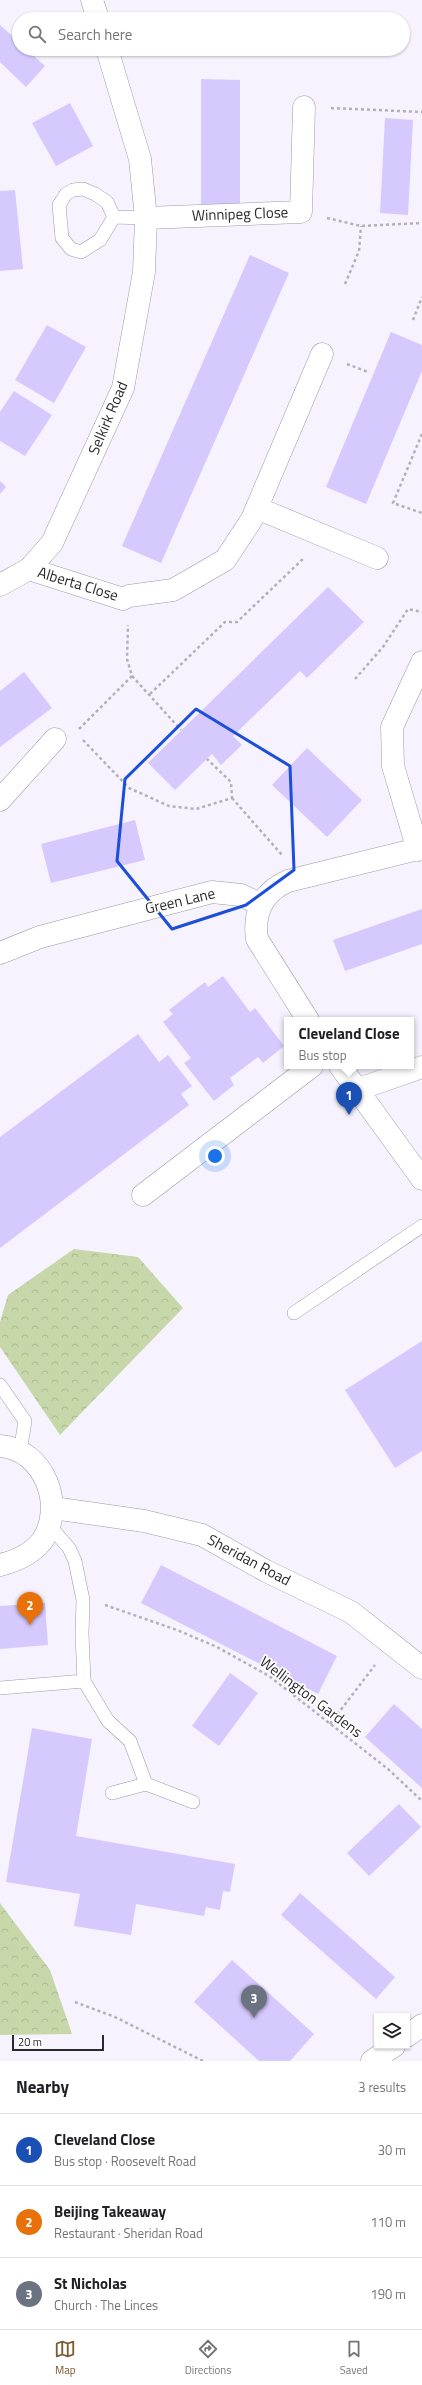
<!DOCTYPE html>
<html lang="en">
<head>
<meta charset="utf-8">
<style>
	:root { --surface:#fff; --page:#f2f2f2; --text:#202124; --muted:#757577; --line:#e0e0e0; --accent:#795d30 }
	body { margin:0; font-family:"Titillium Web",sans-serif; background:var(--page); color:var(--text) }
	.controls { position:absolute; right:12px; bottom:12px; display:grid; overflow:hidden; border-radius:0px; box-shadow:0 1px 3px #0004 }
	.controls button { width:36px; height:36px; display:grid; place-items:center; padding:0; border:0; border-bottom:1px solid var(--line); background:var(--surface); color:var(--text); font:20px sans-serif }
	.scale { position:absolute; left:12px; bottom:10px; width:92px; box-sizing:border-box; padding-left:4px; border:2px solid #2a292d; border-top:0; font-size:11px; line-height:14px; white-space:nowrap; color:#2a292d; -webkit-text-stroke:3px #fff; paint-order:stroke }
	.you { position:absolute; left:215px; top:1156px; width:14px; height:14px; margin:-10px; border:3px solid #fff; border-radius:50%; background:#1a73e8; box-shadow:0 0 0 6px #1a73e833 }
	.badge { display:grid; place-items:center; width:26px; height:26px; border-radius:50%; background:var(--accent); color:#fff; font-size:13px; font-weight:700 }
	.pin { position:absolute; translate:-50% -33px; filter:drop-shadow(0 1px 2px #0008) }
	.pin::after { content:''; position:absolute; top:21px; width:14px; height:12px; background:inherit; clip-path:polygon(0 0,100% 0,50% 100%) }
	.popup { position:absolute; left:284px; top:1017px; width:130px; height:52px; box-sizing:border-box; display:grid; place-content:center; border-radius:0px; background:var(--surface); filter:drop-shadow(0 1px 3px #0005); font-size:13px; white-space:nowrap; color:var(--muted) }
	.popup b { font-size:15px; color:var(--text) }
	.popup::after { content:''; position:absolute; left:50%; top:100%; margin-left:-8px; border:8px solid transparent; border-top-color:var(--surface) }
	.list { margin:0; padding:0; list-style:none }
	h2 { display:flex; justify-content:space-between; align-items:center; height:52px; margin:0; padding:0 16px; font-size:17px }
	h2 small { font-size:13px; font-weight:400; color:var(--muted) }
	.list li { display:grid; grid-template-columns:26px 1fr auto; gap:12px; align-items:center; box-sizing:border-box; height:72px; padding:0 16px; border-top:1px solid var(--line) }
	.list b { display:block; font-size:15px; white-space:nowrap }
	.list p { margin:0; font-size:13px; white-space:nowrap; color:var(--muted) }
	.list em { font-size:13px; font-style:normal; color:var(--muted) }
	.icon { flex:none; width:22px; height:22px; fill:none; stroke:currentColor; stroke-width:2; stroke-linecap:round; stroke-linejoin:round }
	.map { position:relative; flex:none; width:422px; height:2061px; overflow:hidden }
	.search { position:absolute; background:var(--surface); box-shadow:0 1px 3px #0004; left:12px; right:12px; top:12px; height:44px; display:flex; align-items:center; gap:10px; box-sizing:border-box; padding:0 14px; border-radius:22px; color:var(--muted); font-size:15px }
	.sheet { height:268px; background:var(--surface) }
	nav { display:flex; justify-content:space-around; align-items:center; box-sizing:border-box; height:56px; border-top:1px solid var(--line); background:var(--surface); font-size:11px; color:var(--muted) }
	nav a { display:grid; justify-items:center; gap:2px }
	nav .on { color:var(--accent) }
	.map>svg:first-child { display:block }
	.park { fill:url(#park-crowns) }
	.building { fill:#d6c9fe }
	.lines { fill:none; stroke-linecap:round; stroke-linejoin:round }
	.service-casing { stroke:#9d9ba5; stroke-width:14 }
	.minor-casing { stroke:#9d9ba5; stroke-width:23 }
	.path { stroke:#b2b0b9; stroke-width:2.5; stroke-dasharray:3 3; stroke-linecap:butt }
	.service { stroke:#fff; stroke-width:13 }
	.minor { stroke:#fff; stroke-width:22 }
	.marked { fill:none; stroke:#1d4ed8; stroke-width:3; stroke-linejoin:round }
	.labels { text-anchor:middle; stroke-width:3.5; stroke-linejoin:round; paint-order:stroke }
	.street-label { font-size:15px; fill:#2a292d; stroke:#fff }
</style>
</head>
<body>
<div class="map">
<svg width="422" height="2061" viewBox="0 0 422 2061">
	<defs>
		<pattern id="park-crowns" width="20" height="18" patternUnits="userSpaceOnUse"><rect width="20" height="18" fill="#c8d7a9"/><path d="M2 6a3 3 0 1 1 6 0M12 15a3 3 0 1 1 6 0" fill="none" stroke="#acb992"/></pattern>
	</defs>
	<rect width="100%" height="100%" fill="#f6f3ff"/>
	<g class="park">
		<polygon points="74,1249 138,1257 183,1308 60,1435 0,1347 0,1322 8,1295"/>
		<polygon points="0,1903 50,1970 72,2034 0,2035"/>
	</g>
	<g class="building">
		<polygon points="0,25 19,42 19,49 26,49 45,66 26,87 0,62"/>
		<polygon points="201,79 240,80 240,209 201,209"/>
		<polygon points="70,103 93,146 56,166 32,123"/>
		<polygon points="385,118 413,120 408,215 380,213"/>
		<polygon points="15,190 23,269 0,271 0,191"/>
		<polygon points="250,255 289,273 161,563 122,546"/>
		<polygon points="47,325 86,347 54,403 15,380"/>
		<polygon points="391,332 422,345 422,371 366,504 326,487"/>
		<polygon points="14,391 52,415 25,456 0,441 0,412"/>
		<polygon points="0,481 6,487 0,494"/>
		<polygon points="328,587 364,622 307,678 300,671 233,736 242,745 221,765 212,754 175,790 148,763"/>
		<polygon points="24,672 52,708 0,747 0,691"/>
		<polygon points="307,748 362,800 327,837 272,785"/>
		<polygon points="135,820 145,860 51,883 41,844"/>
		<polygon points="422,909 422,944 345,971 333,940"/>
		<polygon points="223,976 250,1012 255,1008 284,1046 263,1063 258,1057 230,1078 234,1085 214,1101 184,1063 191,1058 163,1022 173,1014 169,1010 205,982 208,987"/>
		<polygon points="138,1034 159,1062 168,1055 192,1086 181,1094 189,1105 0,1248 0,1137"/>
		<polygon points="422,1341 422,1451 395,1468 345,1390"/>
		<polygon points="161,1565 337,1656 318,1694 141,1603"/>
		<polygon points="45,1603 48,1645 0,1649 0,1606"/>
		<polygon points="230,1673 258,1693 219,1746 192,1726"/>
		<polygon points="394,1704 422,1729 422,1788 365,1737"/>
		<polygon points="32,1728 92,1739 76,1836 235,1864 230,1892 223,1891 220,1910 206,1907 204,1916 136,1904 131,1935 74,1926 80,1894 6,1882"/>
		<polygon points="399,1804 421,1827 369,1876 347,1853"/>
		<polygon points="300,1893 395,1977 376,1999 281,1915"/>
		<polygon points="232,1960 314,2034 290,2061 259,2061 194,2002"/>
	</g>
	<g class="lines">
		<g class="service-casing">
			<g id="service">
				<polyline points="114,217 107,202 95,194 83,189 73,190 66,194 59,205 62,238 71,249 81,252 100,240 114,217 146,218"/>
				<polyline points="294,1313 422,1226"/>
				<polyline points="0,1385 25,1421 20,1452"/>
				<polyline points="84,1681 108,1721 130,1741 146,1784 193,1802"/>
				<polyline points="0,1688 84,1681 82,1634 83,1600 75,1561 69,1548 49,1525"/>
				<polyline points="112,1793 146,1784"/>
			</g>
		</g>
		<g class="minor-casing">
			<g id="minor">
				<polyline points="92,0 98,19"/>
				<polyline points="146,218 301,212 304,107"/>
				<polyline points="257,508 377,558"/>
				<polyline points="29,569 123,599 129,596 173,590 225,560 252,519 322,354"/>
				<polyline points="0,585 29,569 52,543 123,388 144,272 146,218 140,159 107,49"/>
				<polyline points="0,800 55,739"/>
				<polyline points="418,850 393,766 392,727 422,662"/>
				<polyline points="0,953 40,937 212,892 241,895 260,904"/>
				<path d="M308 1020 257 939C253 912 263 892 288 881L422 848"/>
				<polyline points="340,1066 422,1179"/>
				<polyline points="359,1089 422,1067"/>
				<polyline points="143,1195 312,1066"/>
				<path d="M0 1446C44 1449 66 1506 42 1541 31 1555 16 1561 0 1565"/>
				<polyline points="53,1508 144,1521 202,1535 266,1571 351,1612 422,1668"/>
				<polyline points="407,2036 422,2025"/>
				<polyline points="372,2061 394,2046"/>
			</g>
		</g>
		<g class="path">
			<polyline points="331,108 422,112"/>
			<polyline points="327,218 361,226 422,223"/>
			<polyline points="345,284 359,251 361,226"/>
			<polyline points="413,320 422,297"/>
			<polyline points="347,364 368,372"/>
			<polyline points="422,434 393,503 422,513"/>
			<polyline points="132,676 181,730"/>
			<polyline points="355,679 383,647 408,609 422,612"/>
			<polyline points="150,694 225,622 237,622 305,557"/>
			<polyline points="79,729 132,676 127,659 128,625"/>
			<polyline points="83,740 129,788 169,806 196,809 232,798 231,782 207,759"/>
			<polyline points="232,798 282,855"/>
			<polyline points="105,1605 177,1630 217,1647 269,1676 388,1769 422,1801"/>
			<polyline points="330,1724 375,1665"/>
			<polyline points="75,2002 115,2017 203,2061"/>
		</g>
		<use href="#service" class="service"/>
		<use href="#minor" class="minor"/>
	</g>
	<path class="marked" d="M196 709 290 766 294 870 246 905 172 929 117 861 125 779Z"/>
	<g class="labels">
		<g class="street-label">
			<text transform="translate(240 214) rotate(-2)" y="5">Winnipeg Close</text>
			<text transform="translate(108 418) rotate(-67)" y="5">Selkirk Road</text>
			<text transform="translate(78 584) rotate(17)" y="5">Alberta Close</text>
			<text transform="translate(180 901) rotate(-13)" y="5">Green Lane</text>
			<text transform="translate(249 1560) rotate(28)" y="5">Sheridan Road</text>
			<text transform="translate(311 1697) rotate(37)" y="5">Wellington Gardens</text>
		</g>
	</g>
</svg>
<div class="controls">
<button><svg class="icon" aria-label="layers" viewBox="0 0 24 24"><path d="M12 4l9 5-9 5-9-5zM3 14l9 5 9-5"/></svg></button>
</div>
<div class="scale">20 m</div>
<div class="you"></div>
<div class="pin badge" style="left:349px;top:1115px;background:#1a4fb4">1</div>
<div class="popup"><b>Cleveland Close</b>Bus stop</div>
<div class="pin badge" style="left:30px;top:1625px;background:#e8710a">2</div>
<div class="pin badge" style="left:254px;top:2018px;background:#6b7280">3</div>
<div class="search"><svg class="icon" aria-label="search" viewBox="0 0 24 24"><circle cx="10" cy="10" r="6"/><path d="M15 15l6 6"/></svg>Search here</div>
</div>
<section class="sheet">
<h2>Nearby<small>3 results</small></h2>
<ul class="list">
<li><span class="badge" style="background:#1a4fb4">1</span><div><b>Cleveland Close</b><p>Bus stop · Roosevelt Road</p></div><em>30 m</em></li>
<li><span class="badge" style="background:#e8710a">2</span><div><b>Beijing Takeaway</b><p>Restaurant · Sheridan Road</p></div><em>110 m</em></li>
<li><span class="badge" style="background:#6b7280">3</span><div><b>St Nicholas</b><p>Church · The Linces</p></div><em>190 m</em></li>
</ul>
</section>
<nav>
<a class="on"><svg class="icon" aria-label="map" viewBox="0 0 24 24"><path d="M3 6l6-2 6 2 6-2v14l-6 2-6-2-6 2zM9 4v14M15 6v14"/></svg>Map</a>
<a><svg class="icon" aria-label="directions" viewBox="0 0 24 24"><path d="M12 3l9 9-9 9-9-9zM9 14v-3h6M13 9l2 2-2 2"/></svg>Directions</a>
<a><svg class="icon" aria-label="saved" viewBox="0 0 24 24"><path d="M7 4h10v16l-5-4-5 4z"/></svg>Saved</a>
</nav>
</body>
</html>
